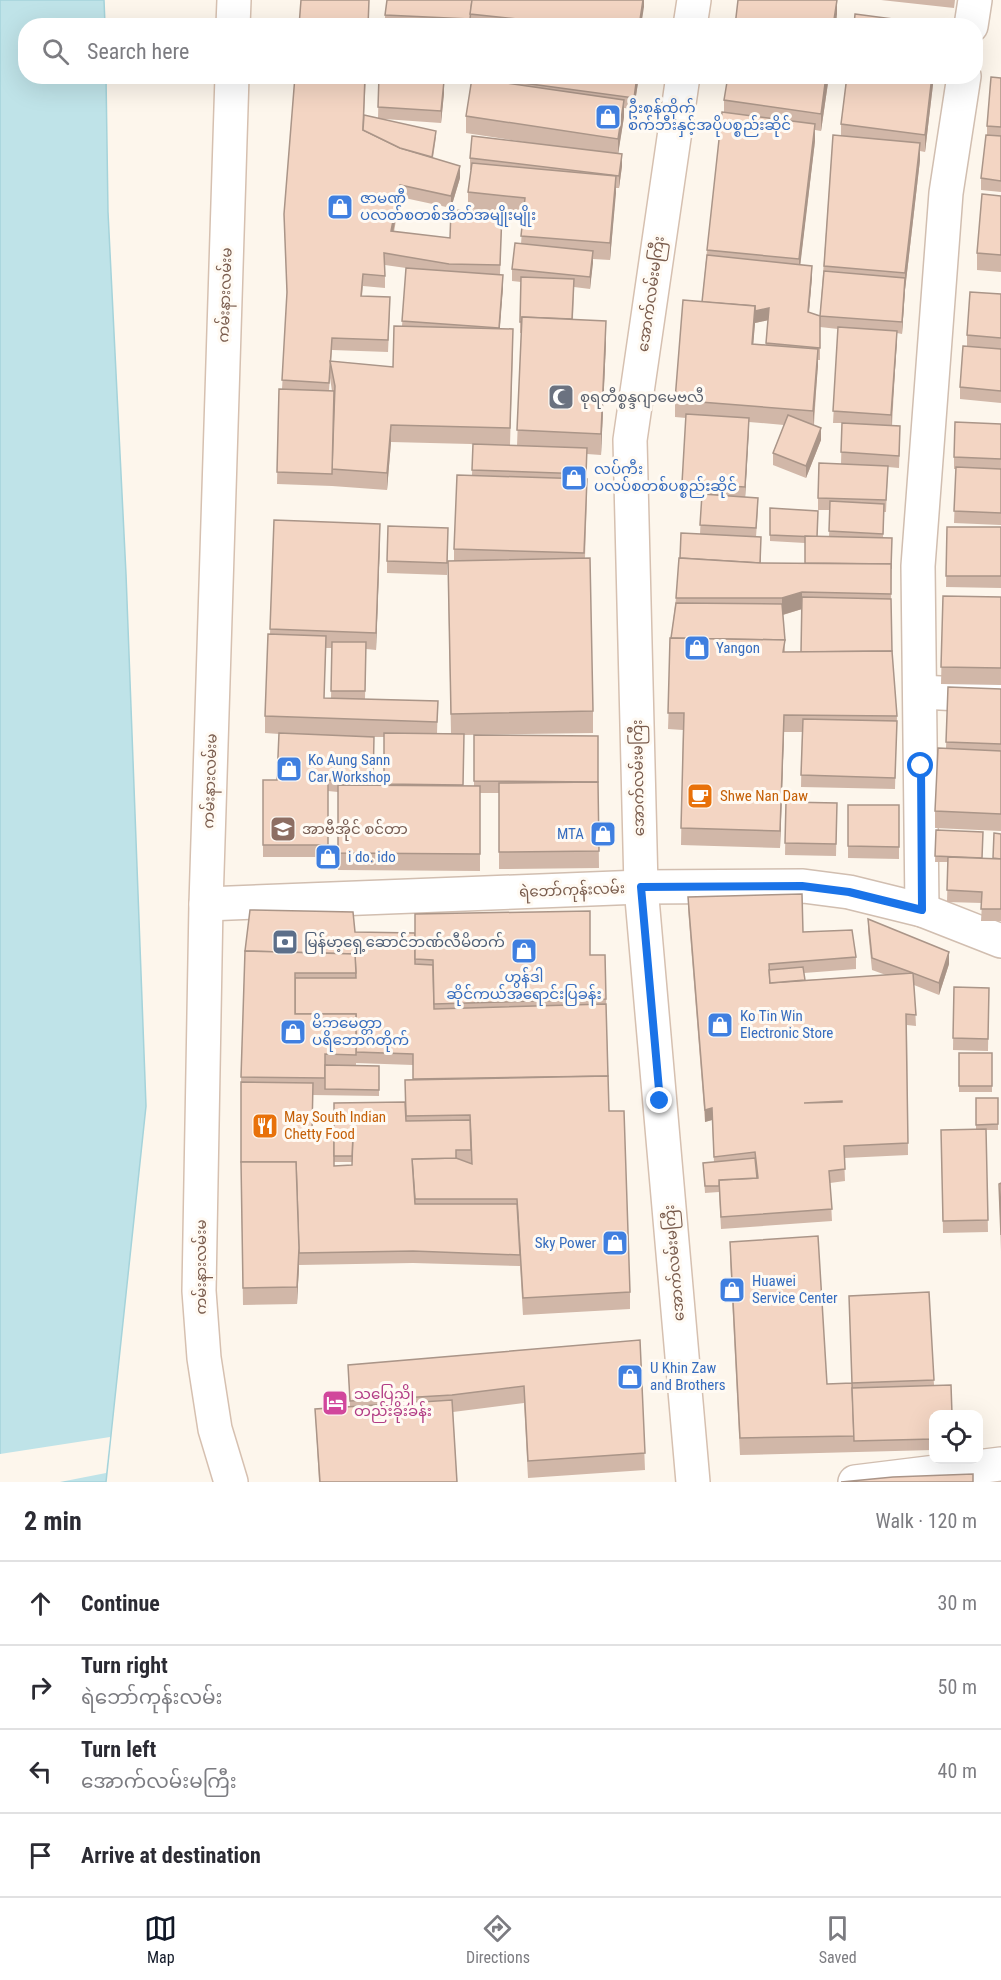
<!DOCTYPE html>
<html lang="en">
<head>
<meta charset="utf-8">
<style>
	:root { --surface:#fff; --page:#f2f2f3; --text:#2b2b33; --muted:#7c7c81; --line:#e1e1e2; --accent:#111827 }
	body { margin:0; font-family:"Roboto Condensed","Noto Sans Myanmar",sans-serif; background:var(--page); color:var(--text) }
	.controls { position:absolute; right:18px; bottom:18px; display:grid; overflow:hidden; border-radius:12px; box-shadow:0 6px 24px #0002 }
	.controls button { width:54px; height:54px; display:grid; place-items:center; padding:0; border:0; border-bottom:2px solid var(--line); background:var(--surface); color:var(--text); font:30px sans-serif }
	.stop { position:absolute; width:18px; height:18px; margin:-14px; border:4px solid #1a73e8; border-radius:50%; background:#fff }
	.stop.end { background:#1a73e8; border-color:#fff; box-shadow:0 2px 6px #0008 }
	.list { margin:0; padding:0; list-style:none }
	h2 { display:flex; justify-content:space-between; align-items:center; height:78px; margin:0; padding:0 24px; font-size:26px }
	h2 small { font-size:20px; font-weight:400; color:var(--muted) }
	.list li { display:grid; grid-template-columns:39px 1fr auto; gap:18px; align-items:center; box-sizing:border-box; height:84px; padding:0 24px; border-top:2px solid var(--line) }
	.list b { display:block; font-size:22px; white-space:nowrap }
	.list p { margin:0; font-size:20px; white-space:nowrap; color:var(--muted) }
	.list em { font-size:20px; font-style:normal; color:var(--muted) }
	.icon { flex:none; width:33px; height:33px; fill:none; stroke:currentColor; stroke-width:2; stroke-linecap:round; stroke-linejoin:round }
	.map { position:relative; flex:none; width:1001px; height:1482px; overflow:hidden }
	.search { position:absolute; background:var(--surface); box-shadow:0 6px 24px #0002; left:18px; right:18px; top:18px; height:66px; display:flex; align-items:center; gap:15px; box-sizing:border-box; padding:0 21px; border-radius:24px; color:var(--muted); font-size:22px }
	.sheet { height:414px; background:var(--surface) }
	nav { display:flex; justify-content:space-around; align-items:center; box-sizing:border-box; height:84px; border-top:2px solid var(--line); background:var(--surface); font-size:16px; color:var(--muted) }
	nav a { display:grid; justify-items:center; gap:3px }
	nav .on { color:var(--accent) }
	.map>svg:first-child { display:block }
	.water { fill:#bfe3e8; stroke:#a5d3da; stroke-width:1.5 }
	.pier { fill:#fdf6ec }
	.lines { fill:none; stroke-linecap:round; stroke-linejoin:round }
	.street-casing { stroke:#d1beb0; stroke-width:36 }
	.secondary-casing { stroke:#d6c0b0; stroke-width:36 }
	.street { stroke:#fff; stroke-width:33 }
	.secondary { stroke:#fff; stroke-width:33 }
	.wall { fill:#d1b7a8; fill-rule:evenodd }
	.shaded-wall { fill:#aa9588 }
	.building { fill:#f3d5c3; stroke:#aa9588; stroke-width:1.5; fill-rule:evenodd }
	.route { stroke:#1a73e8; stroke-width:8 }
	.labels { text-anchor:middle; stroke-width:6; stroke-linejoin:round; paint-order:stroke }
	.shop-label { font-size:15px; fill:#366cbe; stroke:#fffaf3; text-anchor:start }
	.street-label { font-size:15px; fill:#7a5c4d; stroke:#fffaf3 }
	.worship-label { font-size:15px; fill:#5b616d; stroke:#fffaf3; text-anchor:start }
	.food-label { font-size:15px; fill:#c56008; stroke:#fffaf3; text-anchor:start }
	.education-label { font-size:15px; fill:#785e54; stroke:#fffaf3; text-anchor:start }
	.service-label { font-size:15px; fill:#4e5e75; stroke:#fffaf3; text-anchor:start }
	.hotel-label { font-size:15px; fill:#b23c85; stroke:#fffaf3; text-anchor:start }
</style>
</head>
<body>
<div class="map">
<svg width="1001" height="1482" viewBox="0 0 1001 1482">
	<rect width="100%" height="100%" fill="#fdf6ec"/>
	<polygon class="water" points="0,0 104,0 105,25 26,26 26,76 106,77 108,212 126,574 146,1106 106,1482 0,1482"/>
	<polygon class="pier" points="110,1437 106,1473 60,1482 0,1482 0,1454"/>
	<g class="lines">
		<g class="street-casing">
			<g id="street">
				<polyline points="971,26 975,0"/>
				<polyline points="920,692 1001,696"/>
				<polyline points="206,904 641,887 803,886 849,892 922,910 1001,941"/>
				<polyline points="922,910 918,566 946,193 964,76"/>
				<polyline points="855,1482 1001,1464"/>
			</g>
		</g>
		<g class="secondary-casing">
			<g id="secondary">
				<polyline points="233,26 234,0"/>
				<polyline points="690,26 694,0"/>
				<polyline points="683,76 630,440 641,887 693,1482"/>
				<polyline points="231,1482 215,1429 204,1358 199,1291 206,904 232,76"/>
			</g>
		</g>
		<use href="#street" class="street"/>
		<use href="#secondary" class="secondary"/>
	</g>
	<g class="wall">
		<polygon points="644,0 641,26 385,26 385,15"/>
		<polygon points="881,0 955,0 954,8"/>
		<path d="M295 76H366L364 115 378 118 379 76H495L494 81 516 84V76H639L634 109 624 108V117L618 153 622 166 619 188H616L610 260 593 259 590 289 574 287 573 319 606 342 601 455 587 454V496L585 558 593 711V733L464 735 463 786H474V735L598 782 599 868 499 869V793H480V871L338 870V792L328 791V857H263V780H277L279 734 265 733V716L270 634 274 520 380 540 376 650 366 649 365 699 438 701 437 733H451L448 582 454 560V549L472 475 473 444 517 446 521 333H520V322L521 282 512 281V269L521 244 523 215 502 213 500 275 503 287 499 329 513 346 510 445 391 442 387 490 332 486 277 484 279 389H282L287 297 284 214ZM444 82 471 84 466 116V133L537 144 470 158V170H471L468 192V209L487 211 450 238 394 232 400 197 451 208 460 178 433 158 436 137 384 119 441 123 444 93ZM385 265 406 268 402 326 393 367 331 361 332 350 388 352 390 309 362 296 363 286 385 288ZM330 378 332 391 329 390ZM326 648H332L331 698H324ZM374 737H384V786H373Z"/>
		<path d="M829 76 821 131 815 130V141L800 264 812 277 809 312 820 316 833 135 841 136V124L934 76 925 152 920 151V160L905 290 902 334 897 333 892 426 900 438 899 468 888 467 886 512H884L883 538H892L891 604 892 651 897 716 895 789 801 787 802 732H784L780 848 681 845 683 730 668 729 671 638 676 598 700 534 702 496 682 495 686 418 675 417V400L702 302 707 250 724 112V100ZM768 320 766 345 753 344 755 323ZM820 327 838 329 833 423H842L841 464 818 498V510H830L829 537H817L770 508V541L805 543V563H761V549L756 537 758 509 745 497 749 422 784 425 773 453V465L806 478 821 440 814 425 818 360H820ZM802 609 801 652H785L783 615Z"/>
		<polygon points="1001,78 1001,192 981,190 981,178 987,135 987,126"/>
		<polygon points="1001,196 1001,272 977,270 977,253"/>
		<polygon points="1001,294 1001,403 960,399 960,387 967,346 967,335"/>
		<polygon points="1001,424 1001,525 954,523 956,469 954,469 954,457"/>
		<polygon points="947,527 1001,527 1001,588 946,587"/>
		<polygon points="448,540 447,575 387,573 387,561"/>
		<polygon points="943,596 1001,597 1001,685 941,684"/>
		<polygon points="948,687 1001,689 1001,831 935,828 935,811 946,748"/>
		<polygon points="786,802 837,803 836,856 785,855"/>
		<polygon points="848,805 899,805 899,859 848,858"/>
		<polygon points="936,830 982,858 993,859 1001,834 1001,921 981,921 982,903 947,902 948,862 935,862"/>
		<polygon points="688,897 803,932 856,957 856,969 804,973 805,980 886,975 872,970 868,931 868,919 949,964 939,995 914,985 916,1026 907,1025 908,1155 844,1158 845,1181 830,1183 832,1221 721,1229 719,1192 705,1193 703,1163 714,1162 712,1120 705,1122 688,909"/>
		<path d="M355 932 590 955H605L609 1111 630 1292V1309L523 1315 520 1266 413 1263 299 1265 297 1304 243 1305 241 1162V1077L245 951ZM356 1063 413 1065V1079L405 1080V1102L334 1103V1131L312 1130 313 1095 379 1096V1066H356ZM334 1162H352V1165L334 1166Z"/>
		<polygon points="954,987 989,988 988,1051 953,1050"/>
		<rect x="959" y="1053" width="33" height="39"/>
		<polygon points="976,1098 998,1098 998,1130 986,1130 988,1232 943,1233 941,1130 976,1129"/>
		<polygon points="1001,1183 1001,1252 999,1184"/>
		<polygon points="730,1242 827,1384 852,1383 849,1296 929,1292 934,1385 933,1450 740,1455 730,1259"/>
		<polygon points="640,1340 645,1470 528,1478 524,1403 453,1412 457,1482 319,1482 315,1409 350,1407 348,1365"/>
	</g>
	<g class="shaded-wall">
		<polygon points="643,0 644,0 644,7 641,26 639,26"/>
		<polygon points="837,0 837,14 836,26 833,26"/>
		<polygon points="637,76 639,76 634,109 634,98"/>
		<polygon points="826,76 829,76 821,131 821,114"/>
		<polygon points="932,76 934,76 925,152 925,135"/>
		<polygon points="444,81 444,93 441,123 441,111"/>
		<polygon points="624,100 624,117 618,155 618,139"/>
		<polygon points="815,124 815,141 799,276 799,259"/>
		<polygon points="920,143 920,160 905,290 905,273"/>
		<polygon points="622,154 622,166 619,188 619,176"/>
		<polygon points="460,166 460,178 451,208 451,196"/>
		<polygon points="616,176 616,193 610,260 610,243"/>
		<polygon points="400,185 400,197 391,243 391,231"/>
		<polygon points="593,251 593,263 590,289 590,277"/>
		<polygon points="812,266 812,277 808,323 808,312"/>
		<polygon points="503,275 503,287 499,340 499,328"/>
		<polygon points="905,278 905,290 902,334 902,322"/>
		<polygon points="755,306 769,308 769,320 755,323 752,361 752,344"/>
		<polygon points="606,321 606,342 601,455 601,434"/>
		<polygon points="897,331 897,342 891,427 891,415"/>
		<polygon points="818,349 818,366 813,427 813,411"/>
		<polygon points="749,418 749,429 745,499 745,487"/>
		<polygon points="391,425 391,442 387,490 387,473"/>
		<polygon points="821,428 821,440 806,478 806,466"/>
		<polygon points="380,524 380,540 376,650 376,633"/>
		<polygon points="802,592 802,609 782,615 782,598"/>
		<polygon points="784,715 784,732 780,848 780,831"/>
		<polygon points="949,952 949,964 939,995 939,983"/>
		<polygon points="712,1108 712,1120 705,1122 705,1110"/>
		<polygon points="299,1248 299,1265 297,1304 297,1287"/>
	</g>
	<g class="building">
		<polygon points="301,0 369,0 368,26 299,26"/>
		<polygon points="387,0 472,0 470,19 385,15"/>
		<polygon points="472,0 643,0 639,26 584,26 470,14"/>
		<polygon points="738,0 837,0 833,26 735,26"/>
		<polygon points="855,14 939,25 938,26 854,26"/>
		<polygon points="429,24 446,26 429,26"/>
		<polygon points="295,76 365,76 363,130 400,148 460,166 451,196 400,185 391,231 450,238 451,210 502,212 500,265 449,264 384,253 385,276 363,274 361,296 390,297 388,340 332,338 329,383 282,380 287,292 284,214"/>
		<polygon points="379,76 437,76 444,81 441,111 378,107"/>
		<polygon points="516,76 637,76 634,98 516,82"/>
		<polygon points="728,76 826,76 821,114 724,100"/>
		<polygon points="847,76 932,76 925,135 841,124"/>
		<polygon points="991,77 1001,78 1001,127 987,126"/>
		<polygon points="472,78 624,100 618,139 466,116"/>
		<polygon points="722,112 815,124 799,259 707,250"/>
		<polygon points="364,115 436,131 432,157 400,148 363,130"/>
		<polygon points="833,135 920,143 905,273 824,266"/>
		<polygon points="986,135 1001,136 1001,181 981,178"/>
		<polygon points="472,136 622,154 619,176 470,158"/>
		<polygon points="472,163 616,176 610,243 521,236 525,198 468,192"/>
		<polygon points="982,194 1001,196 1001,255 977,253"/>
		<polygon points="515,243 593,251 590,277 512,269"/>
		<polygon points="707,255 812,266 808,312 820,316 824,271 905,278 902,322 820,316 820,348 766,343 769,308 755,311 755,306 702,302"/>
		<polygon points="406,268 503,275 499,328 402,321"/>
		<polygon points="521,277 574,279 572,319 522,317 522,322 520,322"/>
		<polygon points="970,292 1001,294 1001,338 967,335"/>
		<polygon points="683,300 755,306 752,344 818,349 813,411 675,400"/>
		<polygon points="522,317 606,321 601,434 517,430"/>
		<polygon points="394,326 513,329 510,428 391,425 387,473 332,469 335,386 330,361 393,367"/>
		<polygon points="838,327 897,331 891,415 833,411"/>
		<polygon points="963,346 1001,349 1001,391 960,387"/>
		<polygon points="279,389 334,391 332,474 277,472"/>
		<polygon points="686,414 749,418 745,487 682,483"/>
		<polygon points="788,415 821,428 806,466 773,453"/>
		<polygon points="955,422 1001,424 1001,459 954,457"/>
		<polygon points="842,423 900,426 899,456 841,452"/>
		<polygon points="473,444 587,448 586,474 472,470"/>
		<polygon points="819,463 888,466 886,500 818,498"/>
		<polygon points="956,467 1001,469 1001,513 954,511"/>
		<polygon points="457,475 587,479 584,553 454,549"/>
		<polygon points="702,494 758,498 756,528 700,525"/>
		<polygon points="830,501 884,504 883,534 829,531"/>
		<polygon points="770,508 818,511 817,537 770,535"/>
		<polygon points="274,520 380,524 376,633 270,629"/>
		<polygon points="388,526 448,528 447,563 387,561"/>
		<polygon points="947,527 1001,527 1001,576 946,576"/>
		<polygon points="681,533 761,537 760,563 680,558"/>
		<polygon points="805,536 892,538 891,569 891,564 805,563"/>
		<polygon points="590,558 593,711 451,714 448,561"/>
		<polygon points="679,558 760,563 891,564 891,594 802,592 782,598 676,598"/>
		<polygon points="943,596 1001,597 1001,668 941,667"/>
		<polygon points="802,597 891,599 892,651 801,652"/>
		<polygon points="676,603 782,604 785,640 671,638"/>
		<polygon points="268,634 326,636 324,698 438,701 437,722 265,716"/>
		<polygon points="670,638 785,640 783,652 892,651 897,716 784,715 780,831 681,828 684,713 668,713"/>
		<polygon points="332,642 366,642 365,691 331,691"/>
		<polygon points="948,687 1001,689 1001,744 946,742"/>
		<polygon points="803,719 897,721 895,778 801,775"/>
		<polygon points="279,733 374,737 373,784 328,780 328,845 263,845 263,780 277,780"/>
		<polygon points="384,733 464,734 463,785 384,784"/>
		<polygon points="474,735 598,736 598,782 474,781"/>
		<polygon points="938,748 1001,751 1001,814 935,811"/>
		<polygon points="598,782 599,851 499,852 499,783"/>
		<polygon points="338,785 480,786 480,854 338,853"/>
		<polygon points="786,802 837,803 836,844 785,843"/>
		<polygon points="848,805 899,805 899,847 848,846"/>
		<polygon points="936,830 983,832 982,858 935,856"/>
		<polygon points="994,833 1001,834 1001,859 993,858"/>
		<polygon points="948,857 1001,859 1001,909 981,909 982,892 947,890"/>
		<path d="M802 894 803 932 852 930 856 957 769 964 770 983 913 973 872 958 868 919 949 952 939 983 913 973 916 1015 906 1014 908 1143 844 1146 845 1169 829 1171 832 1209 721 1217 719 1180 758 1178 755 1152 714 1157 712 1108 705 1110 688 897ZM842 1101V1102L804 1103Z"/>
		<polygon points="250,910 353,912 355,932 415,933 415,964 433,965 434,1009 606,1004 608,1076 413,1079 413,1054 356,1052 356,1014 295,1014 295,978 356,978 355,954 245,951"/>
		<polygon points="590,911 590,955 605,955 606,999 434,1004 433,960 415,959 415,914"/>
		<polygon points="245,951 355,954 356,973 295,973 295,1014 356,1014 356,1055 325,1054 325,1078 241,1077"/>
		<polygon points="803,967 805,980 770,983 769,970"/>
		<polygon points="954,987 989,988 988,1039 953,1038"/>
		<rect x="959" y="1053" width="33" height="33"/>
		<polygon points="325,1065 379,1066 379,1090 325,1089"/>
		<polygon points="608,1076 609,1111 624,1111 630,1292 523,1298 517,1199 415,1199 412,1159 456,1158 472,1164 470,1115 406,1116 405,1080"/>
		<polygon points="241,1082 313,1083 312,1130 334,1131 334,1166 352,1165 353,1130 334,1131 334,1103 405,1102 406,1121 470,1120 471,1150 456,1150 456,1158 412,1159 415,1204 517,1204 520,1255 413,1251 299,1253 296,1162 241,1162"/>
		<polygon points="976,1098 998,1098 998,1124 976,1125"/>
		<polygon points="986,1129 988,1220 943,1221 941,1130"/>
		<polygon points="334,1136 353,1136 352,1156 334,1156"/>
		<polygon points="755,1158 757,1178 719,1180 719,1186 705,1186 703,1163"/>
		<polygon points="241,1162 296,1162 299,1248 297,1287 243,1288"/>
		<polygon points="1001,1183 1001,1235 999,1184"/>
		<polygon points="818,1236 827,1384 852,1383 849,1296 929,1292 934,1380 852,1383 854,1436 740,1438 730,1242"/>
		<polygon points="640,1340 645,1453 528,1461 524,1386 452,1395 350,1401 348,1365"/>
		<polygon points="951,1385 952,1414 933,1414 933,1439 854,1441 852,1388"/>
		<polygon points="452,1400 457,1482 320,1482 315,1409"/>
		<polygon points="973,1474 973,1482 841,1482 893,1477"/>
	</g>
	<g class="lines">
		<polyline class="route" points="660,1101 641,887 802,886 849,892 922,910 921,766"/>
	</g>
	<defs>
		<g id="shop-square" transform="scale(1.35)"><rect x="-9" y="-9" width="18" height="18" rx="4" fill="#3f7fe0" stroke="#fffaf3"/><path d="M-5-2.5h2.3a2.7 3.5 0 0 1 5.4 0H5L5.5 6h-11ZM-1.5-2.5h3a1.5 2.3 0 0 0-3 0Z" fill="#fff"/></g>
		<g id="mosque-square" transform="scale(1.35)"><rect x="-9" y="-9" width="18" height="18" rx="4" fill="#6b7280" stroke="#fffaf3"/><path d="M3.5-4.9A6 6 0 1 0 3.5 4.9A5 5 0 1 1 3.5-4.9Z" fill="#fff"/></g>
		<g id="cafe-square" transform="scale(1.35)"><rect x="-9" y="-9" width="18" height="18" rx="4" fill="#e8710a" stroke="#fffaf3"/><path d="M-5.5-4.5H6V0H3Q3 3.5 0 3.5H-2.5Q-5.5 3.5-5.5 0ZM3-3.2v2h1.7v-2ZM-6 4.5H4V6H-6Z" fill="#fff"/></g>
		<g id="school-square" transform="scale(1.35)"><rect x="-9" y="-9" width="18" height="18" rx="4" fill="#8d6e63" stroke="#fffaf3"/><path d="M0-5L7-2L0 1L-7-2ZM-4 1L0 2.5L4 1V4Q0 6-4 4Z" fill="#fff"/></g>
		<g id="bank-square" transform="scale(1.35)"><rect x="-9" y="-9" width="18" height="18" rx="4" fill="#5c6f8a" stroke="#fffaf3"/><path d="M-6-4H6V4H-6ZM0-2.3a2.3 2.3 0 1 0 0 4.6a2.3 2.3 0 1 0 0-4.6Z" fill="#fff"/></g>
		<g id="restaurant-square" transform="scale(1.35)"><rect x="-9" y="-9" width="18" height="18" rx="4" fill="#e8710a" stroke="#fffaf3"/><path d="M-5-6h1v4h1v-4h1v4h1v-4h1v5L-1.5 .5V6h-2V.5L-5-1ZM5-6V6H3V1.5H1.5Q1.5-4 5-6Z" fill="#fff"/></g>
		<g id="hotel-square" transform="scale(1.35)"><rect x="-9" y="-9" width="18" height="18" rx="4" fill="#d1479c" stroke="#fffaf3"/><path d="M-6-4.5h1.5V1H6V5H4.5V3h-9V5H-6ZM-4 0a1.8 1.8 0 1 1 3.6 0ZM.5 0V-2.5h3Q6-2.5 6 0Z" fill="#fff"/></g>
	</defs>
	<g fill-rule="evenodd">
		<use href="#shop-square" x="608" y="117"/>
		<use href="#shop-square" x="340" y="207"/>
		<use href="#mosque-square" x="561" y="397"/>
		<use href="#shop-square" x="574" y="478"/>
		<use href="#shop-square" x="697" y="648"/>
		<use href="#shop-square" x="289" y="769"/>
		<use href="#cafe-square" x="700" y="796"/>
		<use href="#school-square" x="283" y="829"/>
		<use href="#shop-square" x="603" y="834"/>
		<use href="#shop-square" x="328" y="857"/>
		<use href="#bank-square" x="285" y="942"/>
		<use href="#shop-square" x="524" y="951"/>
		<use href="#shop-square" x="720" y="1025"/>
		<use href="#shop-square" x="293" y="1032"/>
		<use href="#restaurant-square" x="265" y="1126"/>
		<use href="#shop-square" x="615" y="1243"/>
		<use href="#shop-square" x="732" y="1290"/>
		<use href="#shop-square" x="630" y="1377"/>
		<use href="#hotel-square" x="335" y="1403"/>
	</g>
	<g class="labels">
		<g class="shop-label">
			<text x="628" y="113">ဦးစွန်ထိုက်<tspan x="628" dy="17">စက်ဘီးနှင့်အပိုပစ္စည်းဆိုင်</tspan></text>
			<text x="360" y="203">ဇာမဏီ<tspan x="360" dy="17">ပလတ်စတစ်အိတ်အမျိုးမျိုး</tspan></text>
			<text x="594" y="474">လပ်ကီး<tspan x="594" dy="17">ပလပ်စတစ်ပစ္စည်းဆိုင်</tspan></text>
			<text x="716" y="653">Yangon</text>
			<text x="308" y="765">Ko Aung Sann<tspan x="308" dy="17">Car Workshop</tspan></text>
			<text x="584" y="839" text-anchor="end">MTA</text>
			<text x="348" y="862">i do. ido</text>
			<text x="524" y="982" text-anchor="middle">ဟွန်ဒါ<tspan x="524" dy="17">ဆိုင်ကယ်အရောင်းပြခန်း</tspan></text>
			<text x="740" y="1021">Ko Tin Win<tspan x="740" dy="17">Electronic Store</tspan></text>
			<text x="312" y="1028">မိဘမေတ္တာ<tspan x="312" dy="17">ပရိဘောဂတိုက်</tspan></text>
			<text x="596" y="1248" text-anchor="end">Sky Power</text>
			<text x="752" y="1286">Huawei<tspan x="752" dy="17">Service Center</tspan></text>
			<text x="650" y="1373">U Khin Zaw<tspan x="650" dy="17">and Brothers</tspan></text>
		</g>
		<g class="street-label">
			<text transform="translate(651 294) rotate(-82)" y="5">အောက်လမ်းမကြီး</text>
			<text transform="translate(225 295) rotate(-88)" y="5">ကမ်းနားလမ်းမ</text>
			<text transform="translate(638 778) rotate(-91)" y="5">အောက်လမ်းမကြီး</text>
			<text transform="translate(210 781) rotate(-88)" y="5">ကမ်းနားလမ်းမ</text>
			<text transform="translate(572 890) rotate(-2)" y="5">ရဲဘော်ကုန်းလမ်း</text>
			<text transform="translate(674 1263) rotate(-95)" y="5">အောက်လမ်းမကြီး</text>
			<text transform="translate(201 1267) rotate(-90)" y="5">ကမ်းနားလမ်းမ</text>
		</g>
		<g class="worship-label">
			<text x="580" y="402">စုရတီစ္စန္ဒဂျာမေဗလီ</text>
		</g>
		<g class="food-label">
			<text x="720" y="801">Shwe Nan Daw</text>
			<text x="284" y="1122">May South Indian<tspan x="284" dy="17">Chetty Food</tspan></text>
		</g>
		<g class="education-label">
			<text x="302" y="834">အာဗီအိုင် စင်တာ</text>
		</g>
		<g class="service-label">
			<text x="304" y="947">မြန်မာ့ရှေ့ဆောင်ဘဏ်လီမိတက်</text>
		</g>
		<g class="hotel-label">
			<text x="354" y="1399">သပြေညို<tspan x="354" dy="17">တည်းခိုးခန်း</tspan></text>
		</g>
	</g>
</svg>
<div class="controls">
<button><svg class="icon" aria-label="locate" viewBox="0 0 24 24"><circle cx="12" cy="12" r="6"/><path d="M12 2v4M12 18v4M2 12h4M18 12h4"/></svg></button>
</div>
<div class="stop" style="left:921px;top:766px"></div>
<div class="stop end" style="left:660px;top:1101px"></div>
<div class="search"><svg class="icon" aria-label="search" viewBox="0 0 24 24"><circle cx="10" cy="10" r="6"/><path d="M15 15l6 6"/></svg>Search here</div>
</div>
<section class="sheet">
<h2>2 min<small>Walk · 120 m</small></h2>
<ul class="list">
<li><svg class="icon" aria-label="ahead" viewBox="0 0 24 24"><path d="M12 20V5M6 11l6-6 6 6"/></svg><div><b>Continue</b></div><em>30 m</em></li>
<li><svg class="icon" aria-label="right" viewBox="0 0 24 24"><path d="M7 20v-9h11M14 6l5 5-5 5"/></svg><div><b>Turn right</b><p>ရဲဘော်ကုန်းလမ်း</p></div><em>50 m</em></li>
<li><svg class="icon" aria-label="left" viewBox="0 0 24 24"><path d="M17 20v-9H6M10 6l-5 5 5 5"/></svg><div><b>Turn left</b><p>အောက်လမ်းမကြီး</p></div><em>40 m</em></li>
<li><svg class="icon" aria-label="arrive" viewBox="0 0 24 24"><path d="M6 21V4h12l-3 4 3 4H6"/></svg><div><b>Arrive at destination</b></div></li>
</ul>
</section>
<nav>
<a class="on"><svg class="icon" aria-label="map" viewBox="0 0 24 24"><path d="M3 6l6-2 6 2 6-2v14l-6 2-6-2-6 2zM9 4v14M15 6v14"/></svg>Map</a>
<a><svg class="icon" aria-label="directions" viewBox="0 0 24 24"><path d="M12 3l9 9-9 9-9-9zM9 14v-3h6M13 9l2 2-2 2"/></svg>Directions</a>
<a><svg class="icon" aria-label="saved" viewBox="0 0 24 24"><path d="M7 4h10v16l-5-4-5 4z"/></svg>Saved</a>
</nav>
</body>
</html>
